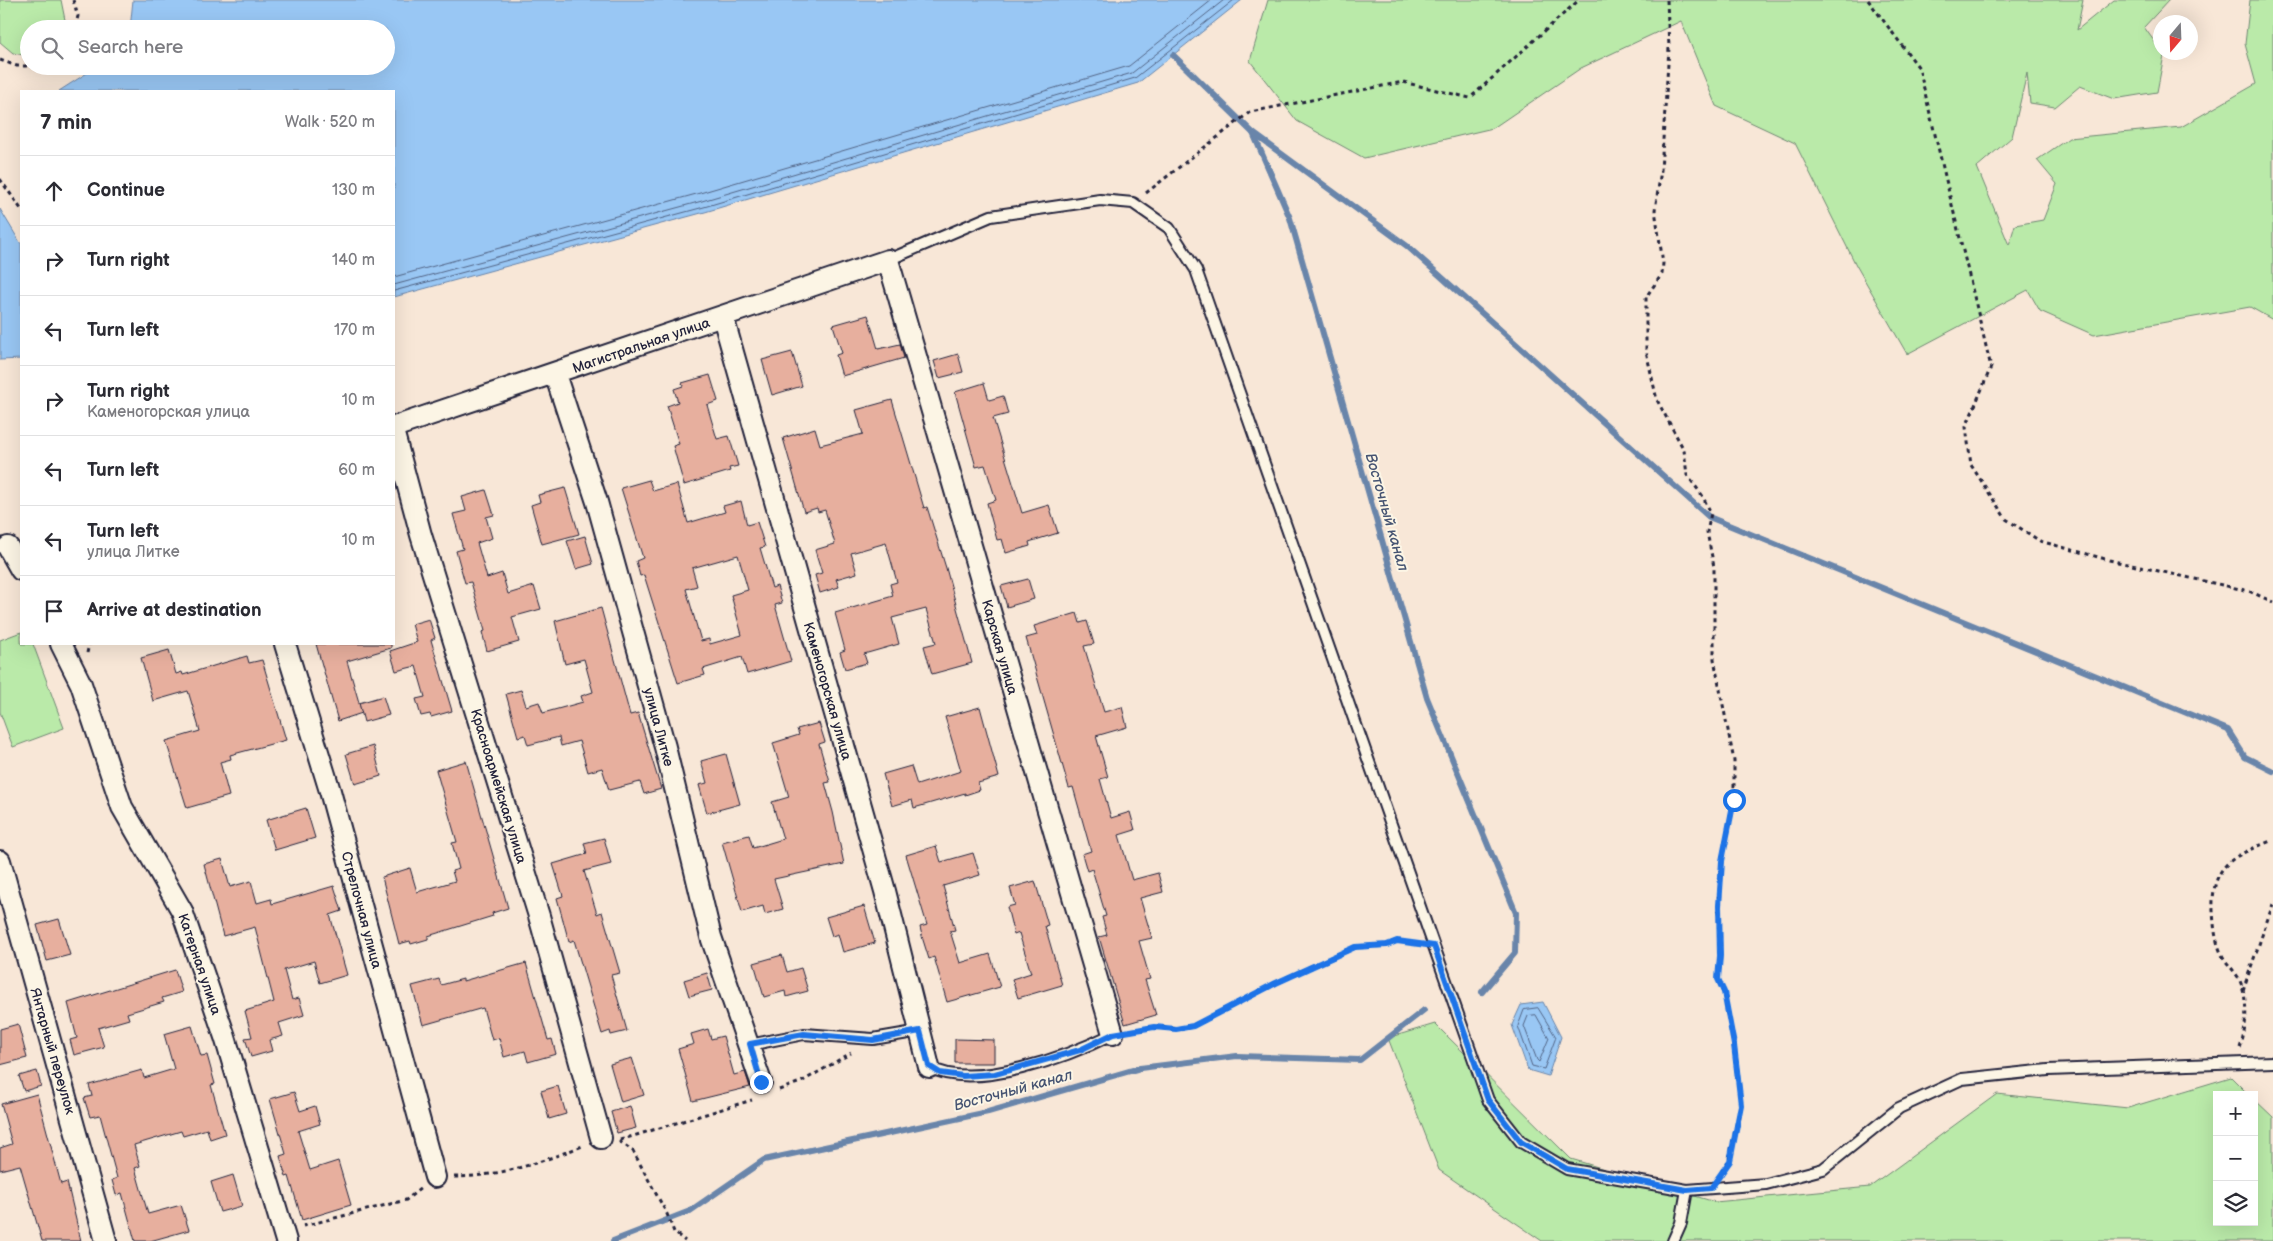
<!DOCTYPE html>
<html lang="en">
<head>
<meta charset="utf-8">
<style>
	:root { --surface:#fff; --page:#f7f7f7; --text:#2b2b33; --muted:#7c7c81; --line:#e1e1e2 }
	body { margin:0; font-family:"Balsamiq Sans",sans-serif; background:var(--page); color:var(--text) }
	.controls { position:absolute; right:15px; bottom:15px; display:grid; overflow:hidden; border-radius:0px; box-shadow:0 5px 20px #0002 }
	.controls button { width:45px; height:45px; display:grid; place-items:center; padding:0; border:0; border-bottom:1px solid var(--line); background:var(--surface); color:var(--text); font:25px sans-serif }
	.compass { position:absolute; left:2153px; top:15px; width:45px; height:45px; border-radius:50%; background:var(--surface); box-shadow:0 5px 20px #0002; rotate:199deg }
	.stop { position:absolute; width:15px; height:15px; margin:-11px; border:4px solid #1a73e8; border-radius:50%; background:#fff }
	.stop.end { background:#1a73e8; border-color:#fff; box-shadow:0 1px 5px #0008 }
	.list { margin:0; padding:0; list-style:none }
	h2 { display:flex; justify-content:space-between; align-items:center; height:65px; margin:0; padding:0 20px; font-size:21px }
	h2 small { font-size:16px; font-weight:400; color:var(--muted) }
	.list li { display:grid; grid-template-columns:32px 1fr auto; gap:15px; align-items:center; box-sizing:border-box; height:70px; padding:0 20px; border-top:1px solid var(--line) }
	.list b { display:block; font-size:19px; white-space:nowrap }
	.list p { margin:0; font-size:16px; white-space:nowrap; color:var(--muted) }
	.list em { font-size:16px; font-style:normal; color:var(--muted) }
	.icon { flex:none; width:28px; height:28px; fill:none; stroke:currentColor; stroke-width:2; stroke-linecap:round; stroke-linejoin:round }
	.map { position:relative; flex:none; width:2273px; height:1241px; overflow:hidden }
	.search { position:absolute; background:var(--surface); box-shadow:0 5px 20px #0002; left:20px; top:20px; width:375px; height:55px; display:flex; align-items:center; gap:12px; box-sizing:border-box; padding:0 18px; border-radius:28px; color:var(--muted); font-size:19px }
	.panel { position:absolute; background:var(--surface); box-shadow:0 5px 20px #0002; left:20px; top:90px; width:375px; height:555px; border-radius:0px }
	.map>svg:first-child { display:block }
	.green { fill:#baeaa9; stroke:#6e8672 }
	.water { fill:#99c7f4; stroke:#6985aa }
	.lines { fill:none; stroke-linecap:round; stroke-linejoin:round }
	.shore { stroke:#526485; stroke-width:1 }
	.stream { stroke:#6985aa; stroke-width:6 }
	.building { fill:#e7af9e; stroke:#22223b; fill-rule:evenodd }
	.lane-casing { stroke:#22223b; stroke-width:14 }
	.street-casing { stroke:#22223b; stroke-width:24 }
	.path { stroke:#22223b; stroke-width:3; stroke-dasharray:4 4; stroke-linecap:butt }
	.lane { stroke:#fcf5e5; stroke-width:10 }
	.street { stroke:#fcf5e5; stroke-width:20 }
	.route { stroke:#1a73e8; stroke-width:6 }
	.labels { text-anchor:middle; stroke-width:4; stroke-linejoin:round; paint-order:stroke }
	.street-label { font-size:14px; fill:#22223b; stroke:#fcf5e5 }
	.water-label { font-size:15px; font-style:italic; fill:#465472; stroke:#fcf5e5 }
</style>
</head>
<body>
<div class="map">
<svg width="2273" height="1241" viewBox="0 0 2273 1241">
	<rect width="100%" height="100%" fill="#f8e7d7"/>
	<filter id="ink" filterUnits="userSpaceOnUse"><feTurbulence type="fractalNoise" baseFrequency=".02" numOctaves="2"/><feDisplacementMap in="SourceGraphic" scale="10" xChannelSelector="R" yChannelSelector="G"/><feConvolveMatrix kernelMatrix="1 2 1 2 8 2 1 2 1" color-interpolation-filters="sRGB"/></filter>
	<g filter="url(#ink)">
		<g class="green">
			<polygon points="0,0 61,0 65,20 64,29 29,29 29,56 13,53 0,42"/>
			<polygon points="1268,0 2083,0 2077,30 2114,0 2169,0 2144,27 2164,55 2157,92 2114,99 2080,86 2055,107 2030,103 2027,73 2012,137 1977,167 2009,245 2015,225 2043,220 2057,184 2037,160 2069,138 2181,127 2256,84 2245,44 2250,0 2273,0 2273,320 2250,307 2094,335 2040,311 2028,290 1907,354 1856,265 1795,143 1716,106 1681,21 1581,68 1493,128 1364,158 1297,121 1250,61"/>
			<polygon points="21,632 21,644 33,644 64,728 13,747 0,712 0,640"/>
			<polygon points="1435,1024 1571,1159 1715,1202 1870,1187 1997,1094 2128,1108 2231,1077 2249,1095 2217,1095 2217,1222 2254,1222 2254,1099 2273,1117 2273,1241 1542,1241 1439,1170 1388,1038"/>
		</g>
		<g class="water">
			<polygon points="133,0 1242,0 1138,83 705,212 394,297 394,91 59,91 98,66 386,66 386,29 130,29"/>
			<polygon points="0,209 21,244 21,359 0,360"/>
			<polygon points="1543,1002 1561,1037 1548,1076 1528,1070 1512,1025 1521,1005"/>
		</g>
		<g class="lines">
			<g class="shore">
				<polyline points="394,277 700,193 1129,66 1212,0"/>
				<polyline points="394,285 702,201 1132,73 1224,0"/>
				<polyline points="394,291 704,207 1135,78 1234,0"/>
				<polygon points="1538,1008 1556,1037 1544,1069 1532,1066 1518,1026 1524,1010"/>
				<polygon points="1536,1015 1549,1038 1539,1062 1537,1060 1524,1026 1528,1016"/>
			</g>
			<g class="stream">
				<polyline points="1173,55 1253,133 1290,218 1427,698 1516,913 1515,953 1482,992"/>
				<polyline points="1253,133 1407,246 1709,517 2228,730 2245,757 2273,771"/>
				<polyline points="613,1241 690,1211 764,1160 988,1112 1140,1068 1237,1056 1360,1060 1424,1010"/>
			</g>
		</g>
		<g class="building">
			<polygon points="868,315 878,349 900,344 904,358 842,376 836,355 842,353 833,325"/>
			<polygon points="792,352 802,386 772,395 762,360"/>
			<polygon points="958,354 963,372 939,378 934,361"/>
			<polygon points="710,375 718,401 707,405 717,439 729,436 738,466 729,468 730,471 684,485 673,446 679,444 667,406 678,402 674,389 683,386 682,383"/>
			<polygon points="984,383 989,400 1003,396 1008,414 993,418 1022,513 1049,505 1058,533 1029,542 1030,546 1006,553 1002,539 997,540 987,503 996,500 985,465 976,467 955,392"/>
			<polygon points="892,400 924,508 927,507 946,568 972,663 932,674 924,646 936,643 926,609 892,618 899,644 864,654 867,663 845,669 840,652 845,650 835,613 893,596 890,584 897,582 886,543 851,553 857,573 836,579 839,587 820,593 815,575 822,573 815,550 835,544 825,510 818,512 817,508 804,512 783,438 815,428 820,445 863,434 856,410"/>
			<path d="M649 480 653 491 677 484 688 523 725 512 723 506 741 501 747 525 757 522 765 547 760 548 772 588 777 586 782 603 775 605 791 661 747 674 742 657 703 669 705 675 678 683 644 575 640 576 636 561 643 558 621 488ZM738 555 748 590 731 595 742 635 710 644 709 639 701 641 686 589 697 586 692 568Z"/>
			<polygon points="565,488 579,534 542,544 531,505 540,502 538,495"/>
			<polygon points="486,490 494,515 486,517 492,538 477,543 487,578 502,573 508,594 534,586 541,609 512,617 519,642 487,651 482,632 485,631 471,582 465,583 456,551 463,549 453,514 466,511 462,497"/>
			<polygon points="585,536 593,564 576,569 567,541"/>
			<polygon points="1028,579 1034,599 1007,607 1001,586"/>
			<polygon points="601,608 630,715 638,713 661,789 644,794 640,782 609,790 602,768 588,772 579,741 561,746 559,737 528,745 525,735 518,737 506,694 521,690 526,706 539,702 543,713 583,702 581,696 593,692 584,659 565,664 555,621"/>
			<polygon points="1077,613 1080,623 1087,621 1094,644 1084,646 1104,712 1122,707 1127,727 1096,736 1108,777 1100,779 1111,818 1130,812 1135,830 1119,835 1132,880 1158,873 1163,892 1140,898 1152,938 1139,941 1150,979 1145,980 1156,1015 1125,1024 1099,937 1107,935 1102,917 1106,916 1092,869 1087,871 1082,854 1091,851 1073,787 1069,788 1026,638 1037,635 1034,626"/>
			<polygon points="429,619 435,638 431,640 452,711 431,717 430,714 421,716 416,699 425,697 416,666 396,671 390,651 417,642 412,624"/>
			<polygon points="316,644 391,644 391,648 347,661 362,713 338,721"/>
			<polygon points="169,650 176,674 182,672 183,675 247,656 249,663 262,660 286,740 230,755 231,759 220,762 229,796 187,808 166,741 200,731 188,691 153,701 141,658"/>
			<polygon points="383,696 389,715 364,722 359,703"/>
			<polygon points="980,707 999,777 978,783 980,790 965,795 965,793 914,808 912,800 892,806 883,774 911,766 917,785 961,771 945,717"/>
			<polygon points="819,723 825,742 819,744 830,782 825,783 833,812 844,864 774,879 783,909 765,914 763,906 742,912 722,842 749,835 753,848 783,839 772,802 789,797 773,743 799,735 797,729"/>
			<polygon points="373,746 381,776 355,784 346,754"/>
			<polygon points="726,754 740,804 707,813 699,785 707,783 701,761"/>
			<polygon points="466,761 508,908 492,913 493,916 428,936 428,939 411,944 410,941 399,944 382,877 410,868 417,892 455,881 452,871 459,869 452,843 457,842 436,770"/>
			<polygon points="306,808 315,838 275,850 266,820"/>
			<polygon points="604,838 611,864 584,871 597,914 602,912 620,973 611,975 627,1031 611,1035 610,1031 602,1034 574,940 569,942 557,898 563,896 553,864 587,854 584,843"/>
			<polygon points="936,846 941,862 973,853 980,875 943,886 955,930 950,931 960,963 990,954 1000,987 947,1002 934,957 929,959 923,940 920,927 927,925 906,855"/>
			<polygon points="222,859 230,887 251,881 257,903 271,899 272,904 334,886 342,911 330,915 347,975 320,983 314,961 284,970 292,1000 299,998 304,1015 279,1023 283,1036 269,1040 272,1051 251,1057 245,1038 252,1037 245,1011 274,1002 255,927 223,936 204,864"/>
			<polygon points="1035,881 1048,925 1045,926 1062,985 1018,998 1012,979 1031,973 1019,933 1014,935 1007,907 1015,905 1010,888"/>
			<polygon points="864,906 875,943 843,952 838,934 832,936 826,917"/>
			<polygon points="59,919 70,955 47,961 37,925"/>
			<polygon points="782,955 787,972 801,968 808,991 786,997 785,991 764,997 754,963"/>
			<polygon points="526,963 548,1040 552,1039 556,1054 528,1062 525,1051 504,1057 499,1038 492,1040 483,1008 423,1025 412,986 439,979 441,985 463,979 463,981"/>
			<polygon points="175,970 182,992 162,998 164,1002 127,1013 129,1019 98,1028 104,1047 74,1055 70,1040 77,1038 68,1003"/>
			<polygon points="707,973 712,990 689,996 684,980"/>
			<polygon points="18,1024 27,1058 0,1065 0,1029"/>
			<polygon points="192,1026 201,1056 207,1055 215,1084 211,1085 225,1134 210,1139 207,1129 183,1136 181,1131 134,1145 140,1166 135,1168 148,1214 181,1205 189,1230 150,1241 135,1241 122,1193 116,1195 112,1180 117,1178 100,1115 90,1117 84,1098 92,1096 89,1085 142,1070 144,1078 174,1069 164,1034"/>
			<polygon points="708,1029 711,1039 723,1036 734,1075 745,1072 750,1087 693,1101 678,1049 694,1044 691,1034"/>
			<polygon points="955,1039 994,1040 994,1063 955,1063"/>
			<polygon points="632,1058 644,1095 621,1102 610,1064"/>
			<polygon points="37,1071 41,1086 24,1091 19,1076"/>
			<polygon points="558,1086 566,1114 549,1119 541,1091"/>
			<polygon points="294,1092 300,1111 315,1106 320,1124 298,1131 310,1170 338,1161 351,1205 302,1220 289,1176 286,1177 280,1156 286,1154 270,1099"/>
			<polygon points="37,1094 61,1184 67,1182 81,1241 42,1241 20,1165 0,1170 0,1148 12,1144 1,1104"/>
			<polygon points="630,1106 636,1128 617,1133 611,1112"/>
			<polygon points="233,1175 242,1206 220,1212 211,1182"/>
		</g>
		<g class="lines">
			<g class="lane-casing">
				<g id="lane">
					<polyline points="888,260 991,216 1100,200 1133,203 1169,228 1196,270 1488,1100 1521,1142 1567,1169 1687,1190 1766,1184 1823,1169 1899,1108 1962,1079 2048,1070 2273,1062"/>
					<polyline points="749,1045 804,1034 873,1039 920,1031"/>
					<path d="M929 1067C974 1092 1069 1056 1113 1034"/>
					<polyline points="1673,1241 1681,1223 1687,1190"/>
				</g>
			</g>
			<g class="street-casing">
				<g id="street">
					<polyline points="723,317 885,891 929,1067"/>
					<polyline points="555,374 597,502 665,747 711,937 761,1082"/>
					<polyline points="394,427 888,260 1113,1034"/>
					<polyline points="394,434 421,535 539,916 601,1138"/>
					<polyline points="8,547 21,570"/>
					<polyline points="61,644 81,684 122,807 182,911 225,1037 286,1241"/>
					<polyline points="285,644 330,791 435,1177"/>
					<polyline points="0,861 106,1241"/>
				</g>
			</g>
			<g class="path">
				<polyline points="73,0 78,16 75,29"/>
				<polyline points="1667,0 1669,48 1661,170 1655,210 1663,263 1662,274 1646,297 1646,351 1657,400 1684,450 1687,475 1702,495 1711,513 1707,532 1714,567 1714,659 1734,761 1734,800 1722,861 1719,906 1720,956 1718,979 1724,993 1734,1045 1741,1105 1729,1161 1721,1173"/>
				<polyline points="1868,0 1919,68 1991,367 1966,427 1971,465 2006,519 2040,541 2109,560 2249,591 2273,602"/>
				<polyline points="0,60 17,66 42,66"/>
				<polyline points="0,179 21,209"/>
				<polyline points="1146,193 1250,112 1403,82 1470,98 1579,0"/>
				<polyline points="87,653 89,644"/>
				<polyline points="2243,990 2273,904"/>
				<polyline points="1131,1031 1154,1027 1176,1029 1193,1026 1276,983 1355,947 1387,945 1397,941 1418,944"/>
				<path d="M2240 1048C2247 1028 2249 997 2238 977 2233 969 2226 963 2222 955 2215 941 2214 926 2213 911 2211 863 2234 856 2273 840"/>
				<polyline points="779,1090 803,1081 851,1053"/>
				<polyline points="620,1140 752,1100"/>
				<polyline points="619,1141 633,1151 667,1214 674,1232 685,1241"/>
				<path d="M454 1177C504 1176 538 1163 585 1145"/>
				<polyline points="303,1226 406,1200 421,1188"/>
			</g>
			<use href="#lane" class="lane"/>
			<use href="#street" class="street"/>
		</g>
	</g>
	<g class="lines" filter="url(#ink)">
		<polyline class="route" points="761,1082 750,1044 804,1034 873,1040 920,1031 929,1066 940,1073 963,1076 995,1074 1080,1050 1113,1034 1154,1027 1176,1029 1193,1026 1276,983 1355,947 1387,945 1397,941 1434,946 1488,1100 1521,1142 1567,1169 1687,1190 1711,1188 1730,1161 1741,1105 1734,1045 1724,992 1718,979 1720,956 1719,906 1722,861 1734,800"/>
	</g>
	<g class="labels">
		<g class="street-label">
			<text transform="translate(641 345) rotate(-19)" y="5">Магистральная улица</text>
			<text transform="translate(1000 647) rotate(74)" y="5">Карская улица</text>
			<text transform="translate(828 691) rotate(74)" y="5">Каменогорская улица</text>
			<text transform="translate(659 727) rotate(75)" y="5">улица Литке</text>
			<text transform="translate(499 786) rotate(73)" y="5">Красноармейская улица</text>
			<text transform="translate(362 910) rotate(75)" y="5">Стрелочная улица</text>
			<text transform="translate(200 964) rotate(71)" y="5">Катерная улица</text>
			<text transform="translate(53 1051) rotate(74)" y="5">Янтарный переулок</text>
		</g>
		<g class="water-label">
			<text transform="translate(1387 512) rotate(74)" y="5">Восточный канал</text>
			<text transform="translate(1013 1090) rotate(-15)" y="5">Восточный канал</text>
		</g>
	</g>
</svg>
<div class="controls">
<button>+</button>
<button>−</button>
<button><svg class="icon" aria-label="layers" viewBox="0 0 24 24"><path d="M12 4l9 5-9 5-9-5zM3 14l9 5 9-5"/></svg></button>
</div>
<svg class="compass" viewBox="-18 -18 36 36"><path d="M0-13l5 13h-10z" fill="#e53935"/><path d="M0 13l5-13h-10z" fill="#7c7c81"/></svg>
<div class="stop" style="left:1734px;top:800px"></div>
<div class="stop end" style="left:761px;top:1082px"></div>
<div class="search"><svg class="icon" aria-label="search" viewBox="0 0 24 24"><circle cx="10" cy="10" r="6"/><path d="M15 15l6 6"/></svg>Search here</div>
<section class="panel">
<h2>7 min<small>Walk · 520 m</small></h2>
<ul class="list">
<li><svg class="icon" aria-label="ahead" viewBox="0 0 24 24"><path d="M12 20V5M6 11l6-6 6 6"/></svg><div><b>Continue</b></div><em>130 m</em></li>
<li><svg class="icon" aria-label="right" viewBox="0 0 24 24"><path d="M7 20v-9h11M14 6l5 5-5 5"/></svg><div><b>Turn right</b></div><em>140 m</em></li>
<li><svg class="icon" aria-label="left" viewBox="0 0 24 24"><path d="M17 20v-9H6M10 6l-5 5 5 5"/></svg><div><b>Turn left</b></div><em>170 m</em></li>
<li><svg class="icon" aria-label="right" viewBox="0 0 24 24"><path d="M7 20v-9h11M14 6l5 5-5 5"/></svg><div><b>Turn right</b><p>Каменогорская улица</p></div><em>10 m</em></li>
<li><svg class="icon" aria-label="left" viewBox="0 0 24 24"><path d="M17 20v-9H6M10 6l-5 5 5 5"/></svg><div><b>Turn left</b></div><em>60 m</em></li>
<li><svg class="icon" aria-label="left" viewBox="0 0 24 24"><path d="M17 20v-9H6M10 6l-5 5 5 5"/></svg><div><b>Turn left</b><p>улица Литке</p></div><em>10 m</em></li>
<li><svg class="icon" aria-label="arrive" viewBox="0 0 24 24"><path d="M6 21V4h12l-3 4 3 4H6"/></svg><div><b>Arrive at destination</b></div></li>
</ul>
</section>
</div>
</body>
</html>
